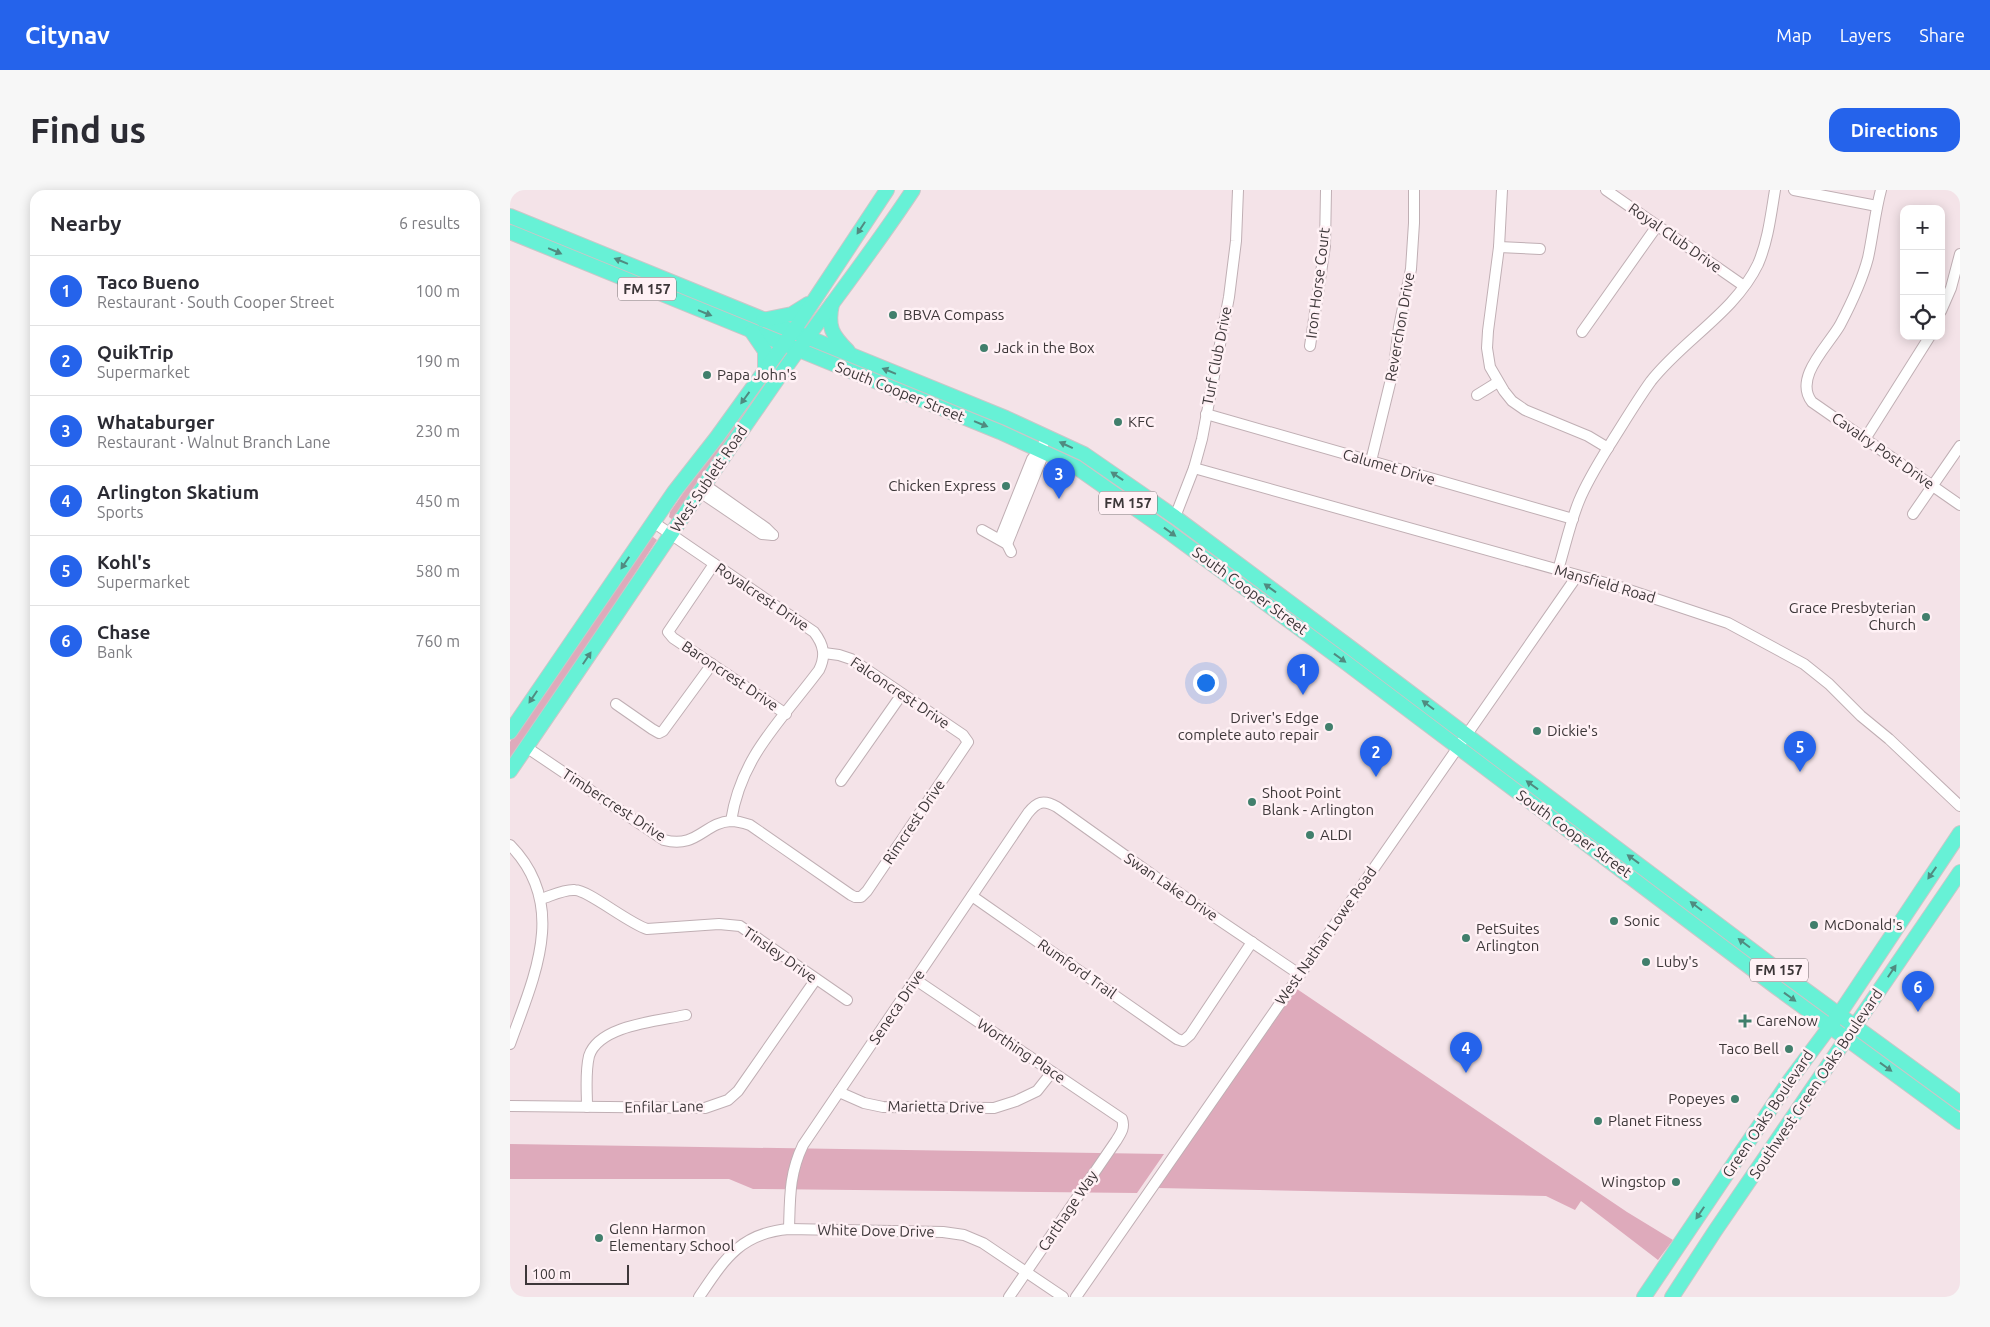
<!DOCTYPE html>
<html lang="en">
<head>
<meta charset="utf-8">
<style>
	:root { --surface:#fff; --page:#f7f7f7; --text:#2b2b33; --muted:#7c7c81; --line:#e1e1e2; --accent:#2563eb }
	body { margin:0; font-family:Ubuntu,sans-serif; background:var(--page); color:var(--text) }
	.controls { position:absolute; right:15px; top:15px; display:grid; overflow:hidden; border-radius:10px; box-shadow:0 2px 12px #0003 }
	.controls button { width:45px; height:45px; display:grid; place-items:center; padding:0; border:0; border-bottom:1px solid var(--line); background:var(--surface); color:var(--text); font:25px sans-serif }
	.scale { position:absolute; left:15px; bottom:12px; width:104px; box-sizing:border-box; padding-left:5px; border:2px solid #3d3739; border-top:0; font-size:14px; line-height:18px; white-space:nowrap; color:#3d3739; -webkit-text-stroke:4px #fff1f5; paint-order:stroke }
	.you { position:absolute; left:695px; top:492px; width:18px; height:18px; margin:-12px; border:4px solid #fff; border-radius:50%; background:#1a73e8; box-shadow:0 0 0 8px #1a73e833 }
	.badge { display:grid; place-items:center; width:32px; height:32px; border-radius:50%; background:var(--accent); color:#fff; font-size:16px; font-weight:700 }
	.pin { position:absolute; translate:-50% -41px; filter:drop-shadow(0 1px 2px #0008) }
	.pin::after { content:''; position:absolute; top:26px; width:18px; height:15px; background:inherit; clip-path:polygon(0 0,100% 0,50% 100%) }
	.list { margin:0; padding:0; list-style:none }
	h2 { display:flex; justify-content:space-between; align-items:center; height:65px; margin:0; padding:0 20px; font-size:21px }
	h2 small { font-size:16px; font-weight:400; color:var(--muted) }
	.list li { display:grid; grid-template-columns:32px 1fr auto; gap:15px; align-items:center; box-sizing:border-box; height:70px; padding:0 20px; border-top:1px solid var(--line) }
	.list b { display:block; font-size:19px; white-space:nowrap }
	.list p { margin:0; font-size:16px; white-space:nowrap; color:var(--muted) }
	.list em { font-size:16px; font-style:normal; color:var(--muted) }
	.icon { flex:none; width:28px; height:28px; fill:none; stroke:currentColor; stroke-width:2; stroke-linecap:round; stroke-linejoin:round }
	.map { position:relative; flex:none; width:1450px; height:1107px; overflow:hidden; border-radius:15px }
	header { display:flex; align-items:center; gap:30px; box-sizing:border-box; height:70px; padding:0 25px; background:var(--accent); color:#fff }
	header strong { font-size:24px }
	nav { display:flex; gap:28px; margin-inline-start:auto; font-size:18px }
	.intro { display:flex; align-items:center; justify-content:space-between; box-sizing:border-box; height:120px; padding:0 30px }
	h1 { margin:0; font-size:35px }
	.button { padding:12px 22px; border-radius:15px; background:var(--accent); color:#fff; font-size:18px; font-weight:700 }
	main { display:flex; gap:30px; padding:0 30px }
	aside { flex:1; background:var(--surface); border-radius:15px; box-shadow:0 2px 12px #0003 }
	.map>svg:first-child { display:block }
	.green { fill:#deaabb }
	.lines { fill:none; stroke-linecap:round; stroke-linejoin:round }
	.minor-casing { stroke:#c0afb4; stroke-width:12 }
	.major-casing { stroke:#c9c7c8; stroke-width:16 }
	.minor { stroke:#fff; stroke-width:10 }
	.major { stroke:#67f1d6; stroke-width:14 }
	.oneway { fill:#508b80 }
	.poi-dot { fill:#417f6c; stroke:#fff1f5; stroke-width:2 }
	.labels { text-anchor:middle; stroke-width:5; stroke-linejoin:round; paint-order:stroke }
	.shield { fill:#fff1f5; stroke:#776f71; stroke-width:1 }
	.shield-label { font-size:14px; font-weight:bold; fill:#3d3739 }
	.street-label { font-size:15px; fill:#3d3739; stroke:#fff1f5 }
	.poi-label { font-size:15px; fill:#3d3739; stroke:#fff1f5; text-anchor:start }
</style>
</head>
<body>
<header>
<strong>Citynav</strong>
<nav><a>Map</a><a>Layers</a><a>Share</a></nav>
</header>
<div class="intro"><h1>Find us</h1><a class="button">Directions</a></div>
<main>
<aside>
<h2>Nearby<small>6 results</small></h2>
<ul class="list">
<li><span class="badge">1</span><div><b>Taco Bueno</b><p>Restaurant · South Cooper Street</p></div><em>100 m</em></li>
<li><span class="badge">2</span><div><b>QuikTrip</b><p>Supermarket</p></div><em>190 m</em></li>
<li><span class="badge">3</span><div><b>Whataburger</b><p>Restaurant · Walnut Branch Lane</p></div><em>230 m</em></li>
<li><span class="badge">4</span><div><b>Arlington Skatium</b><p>Sports</p></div><em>450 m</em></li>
<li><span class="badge">5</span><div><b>Kohl's</b><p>Supermarket</p></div><em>580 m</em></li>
<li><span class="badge">6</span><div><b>Chase</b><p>Bank</p></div><em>760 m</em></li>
</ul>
</aside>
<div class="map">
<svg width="1450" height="1107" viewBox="0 0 1450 1107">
	<rect width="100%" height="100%" fill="#f4e3e8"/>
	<g class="green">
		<polygon points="266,169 270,172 214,254 196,285 163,330 159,327 160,322"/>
		<polygon points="143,347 147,350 0,573 0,552 6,540 140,348"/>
		<polygon points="787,799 1117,1022 1163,1050 1148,1070 1071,1011 1065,1020 1036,1006 647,998"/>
		<polygon points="0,954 654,964 627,1003 243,999 219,989 0,989"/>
	</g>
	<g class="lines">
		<g class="minor-casing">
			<g id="minor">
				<polyline points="992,0 989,57 978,141 977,158 980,177 994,201 1002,211 1015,220 1078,246 1098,258"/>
				<polyline points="1096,0 1234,96"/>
				<polyline points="1284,0 1367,16"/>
				<path d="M1371 0C1365 22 1363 45 1358 68 1352 91 1341 114 1330 135 1318 156 1283 188 1302 212L1450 315"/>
				<polyline points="989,57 1030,59"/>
				<polyline points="1431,121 1441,98 1450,64"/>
				<polyline points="1072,142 1147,36"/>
				<polyline points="800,156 815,56 816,0"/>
				<polyline points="967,205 988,192"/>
				<polyline points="696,224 1063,329"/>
				<polyline points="1355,249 1420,146"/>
				<polyline points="861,271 884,177 889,137 901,79 904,33 904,0"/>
				<polyline points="684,278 1110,397 1218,433 1294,474 1319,494 1351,526 1379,549 1450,616"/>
				<polyline points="195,295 256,338 263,345"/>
				<polyline points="190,302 252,344 263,345"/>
				<polyline points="1403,324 1450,256"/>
				<polyline points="665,327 684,278 692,249 719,107 726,51 728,0"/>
				<path d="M143 332 304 442C314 455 316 466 309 480 271 531 231 566 221 631"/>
				<polyline points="472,340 497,354 501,362"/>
				<polyline points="490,349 522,269 530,260 537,247"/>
				<polyline points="497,354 531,270 530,260"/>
				<polyline points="204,374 158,442 163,448 276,524"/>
				<path d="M1048 380C1055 357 1060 333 1069 311 1078 289 1091 269 1104 248 1116 229 1128 209 1141 191 1173 150 1225 122 1248 74 1258 51 1261 24 1265 0"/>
				<polyline points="106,514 142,539 149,543 153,541 202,474"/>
				<path d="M16 557 154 650C187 659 195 632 221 631 227 631 234 633 240 635L341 705 345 707H351L357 701 458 552 453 545 341 469 329 465 314 463"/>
				<polyline points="331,591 392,504"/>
				<path d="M0 655C59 715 24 787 0 854"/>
				<polyline points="462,706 667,849 673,851 680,845 742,752"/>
				<path d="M31 709C41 706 54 699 65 700 78 700 118 733 137 739L209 734 230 736 337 810"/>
				<path d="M406 790 612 929C615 938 611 943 606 951L499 1107"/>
				<polyline points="329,902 354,913 373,917 484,918 506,911 527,901 542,882"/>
				<polyline points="0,916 195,918 218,910 228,901 306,789"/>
				<path d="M77 917C77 900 75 883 79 866 89 835 149 831 176 825"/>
				<path d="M279 1039C280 1008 279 984 293 955L518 623C527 612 533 609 547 617L641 684 789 784"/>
				<path d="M189 1107C214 1070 230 1043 279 1039L433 1042 454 1045 473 1053 553 1107"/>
				<polyline points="566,1107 1067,386"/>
			</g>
		</g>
		<g class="major-casing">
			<g id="major">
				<polyline points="0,26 496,228 574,264 665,327 841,458 1275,785 1450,913"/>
				<polyline points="0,42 490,242 566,277 656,340 835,472 1266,797 1450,932"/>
				<path d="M322 114C317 137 322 145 338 161"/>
				<polyline points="253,130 282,124 298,114"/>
				<polyline points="242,142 255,161 255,180"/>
				<polyline points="0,542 164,302 207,247 289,133 377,0"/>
				<path d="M0 581C90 450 178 317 269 187 313 124 361 64 403 0"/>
				<polyline points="1134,1107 1280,890 1330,823 1450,643"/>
				<polyline points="1162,1107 1205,1041 1450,682"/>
			</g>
		</g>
		<use href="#minor" class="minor"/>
		<use href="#major" class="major"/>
	</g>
	<defs><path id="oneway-solid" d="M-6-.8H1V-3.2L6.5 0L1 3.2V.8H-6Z" transform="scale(1.25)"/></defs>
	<g class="oneway">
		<use href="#oneway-solid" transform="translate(351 38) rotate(123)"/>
		<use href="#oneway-solid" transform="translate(45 61) rotate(23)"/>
		<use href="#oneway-solid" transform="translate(111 71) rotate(-158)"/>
		<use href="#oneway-solid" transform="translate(195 123) rotate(22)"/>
		<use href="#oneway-solid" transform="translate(379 181) rotate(-158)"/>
		<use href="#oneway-solid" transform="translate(235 208) rotate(126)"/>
		<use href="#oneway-solid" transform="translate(471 234) rotate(22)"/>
		<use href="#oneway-solid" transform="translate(556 255) rotate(-155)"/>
		<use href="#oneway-solid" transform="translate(607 286) rotate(-146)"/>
		<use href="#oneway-solid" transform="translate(660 342) rotate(36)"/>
		<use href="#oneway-solid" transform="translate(115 373) rotate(124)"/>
		<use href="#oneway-solid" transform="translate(760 398) rotate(-144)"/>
		<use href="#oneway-solid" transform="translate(77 468) rotate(-56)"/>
		<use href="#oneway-solid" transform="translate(830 468) rotate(36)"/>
		<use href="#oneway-solid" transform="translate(23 507) rotate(124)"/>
		<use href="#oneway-solid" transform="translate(918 515) rotate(-143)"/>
		<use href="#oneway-solid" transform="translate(1022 595) rotate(-144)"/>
		<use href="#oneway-solid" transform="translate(1123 669) rotate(-144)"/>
		<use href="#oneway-solid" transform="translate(1422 683) rotate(125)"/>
		<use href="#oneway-solid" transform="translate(1186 716) rotate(-143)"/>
		<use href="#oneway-solid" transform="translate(1234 753) rotate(-143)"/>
		<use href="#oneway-solid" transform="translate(1382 781) rotate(-56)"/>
		<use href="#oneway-solid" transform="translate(1280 807) rotate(36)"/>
		<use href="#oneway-solid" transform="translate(1376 877) rotate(36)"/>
		<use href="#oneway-solid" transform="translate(1190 1023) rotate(124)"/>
	</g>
	<g class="poi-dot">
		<circle cx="383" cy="125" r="5"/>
		<circle cx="474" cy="158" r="5"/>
		<circle cx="197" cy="185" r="5"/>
		<circle cx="608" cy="232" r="5"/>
		<circle cx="496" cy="296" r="5"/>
		<circle cx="1416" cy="427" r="5"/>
		<circle cx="819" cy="537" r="5"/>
		<circle cx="1027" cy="541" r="5"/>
		<circle cx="742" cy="612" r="5"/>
		<circle cx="800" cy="645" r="5"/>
		<circle cx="1104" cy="731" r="5"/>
		<circle cx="1304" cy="735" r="5"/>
		<circle cx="956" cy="748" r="5"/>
		<circle cx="1136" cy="772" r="5"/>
		<path d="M1232.5 823.5h5v5h5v5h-5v5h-5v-5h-5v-5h5z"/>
		<circle cx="1279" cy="859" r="5"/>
		<circle cx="1225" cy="909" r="5"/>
		<circle cx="1088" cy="931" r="5"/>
		<circle cx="1166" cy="992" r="5"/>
		<circle cx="89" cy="1048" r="5"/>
	</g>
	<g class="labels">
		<g class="shield">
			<rect x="108" y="87.5" width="58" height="23" rx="4"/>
			<rect x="589" y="301.5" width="58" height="23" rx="4"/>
			<rect x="1240" y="768.5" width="58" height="23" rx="4"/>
		</g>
		<g class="shield-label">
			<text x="137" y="104">FM 157</text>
			<text x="618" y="318">FM 157</text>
			<text x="1269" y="785">FM 157</text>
		</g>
		<g class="street-label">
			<text transform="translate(1165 48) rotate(35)" y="5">Royal Club Drive</text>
			<text transform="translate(808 93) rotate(-83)" y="5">Iron Horse Court</text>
			<text transform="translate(890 137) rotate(-80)" y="5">Reverchon Drive</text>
			<text transform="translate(707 166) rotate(-79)" y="5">Turf Club Drive</text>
			<text transform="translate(390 202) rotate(22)" y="5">South Cooper Street</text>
			<text transform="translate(1373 261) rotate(35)" y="5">Cavalry Post Drive</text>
			<text transform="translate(879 277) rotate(16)" y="5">Calumet Drive</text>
			<text transform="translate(199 289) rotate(-56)" y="5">West Sublett Road</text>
			<text transform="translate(1095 394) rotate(16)" y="5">Mansfield Road</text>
			<text transform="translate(740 401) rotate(36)" y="5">South Cooper Street</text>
			<text transform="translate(252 407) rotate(34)" y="5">Royalcrest Drive</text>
			<text transform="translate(220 486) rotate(34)" y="5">Baroncrest Drive</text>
			<text transform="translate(390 503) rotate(34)" y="5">Falconcrest Drive</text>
			<text transform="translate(104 615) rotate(33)" y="5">Timbercrest Drive</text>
			<text transform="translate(404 632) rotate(-56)" y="5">Rimcrest Drive</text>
			<text transform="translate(1064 644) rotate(36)" y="5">South Cooper Street</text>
			<text transform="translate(661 697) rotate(34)" y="5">Swan Lake Drive</text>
			<text transform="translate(816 746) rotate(-55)" y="5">West Nathan Lowe Road</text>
			<text transform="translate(270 765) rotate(35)" y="5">Tinsley Drive</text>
			<text transform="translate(567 779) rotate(35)" y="5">Rumford Trail</text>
			<text transform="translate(387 817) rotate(-56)" y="5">Seneca Drive</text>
			<text transform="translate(511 861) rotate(34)" y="5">Worthing Place</text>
			<text transform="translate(1306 894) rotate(-56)" y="5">Southwest Green Oaks Boulevard</text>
			<text transform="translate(154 917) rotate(-1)" y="5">Enfilar Lane</text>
			<text transform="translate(426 917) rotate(1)" y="5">Marietta Drive</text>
			<text transform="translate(1258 924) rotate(-56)" y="5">Green Oaks Boulevard</text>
			<text transform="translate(558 1021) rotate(-56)" y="5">Carthage Way</text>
			<text transform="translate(366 1041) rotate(1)" y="5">White Dove Drive</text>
		</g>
		<g class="poi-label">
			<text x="393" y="130">BBVA Compass</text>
			<text x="484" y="163">Jack in the Box</text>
			<text x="207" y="190">Papa John's</text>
			<text x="618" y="237">KFC</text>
			<text x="486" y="301" text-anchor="end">Chicken Express</text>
			<text x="1406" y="423" text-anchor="end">Grace Presbyterian<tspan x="1406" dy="17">Church</tspan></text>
			<text x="809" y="533" text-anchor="end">Driver's Edge<tspan x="809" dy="17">complete auto repair</tspan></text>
			<text x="1037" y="546">Dickie's</text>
			<text x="752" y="608">Shoot Point<tspan x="752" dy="17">Blank - Arlington</tspan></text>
			<text x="810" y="650">ALDI</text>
			<text x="1114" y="736">Sonic</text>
			<text x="1314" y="740">McDonald's</text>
			<text x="966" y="744">PetSuites<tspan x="966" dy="17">Arlington</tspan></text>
			<text x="1146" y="777">Luby's</text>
			<text x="1246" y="836">CareNow</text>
			<text x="1269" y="864" text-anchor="end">Taco Bell</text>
			<text x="1215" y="914" text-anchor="end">Popeyes</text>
			<text x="1098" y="936">Planet Fitness</text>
			<text x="1156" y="997" text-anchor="end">Wingstop</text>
			<text x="99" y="1044">Glenn Harmon<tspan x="99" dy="17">Elementary School</tspan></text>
		</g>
	</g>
</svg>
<div class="controls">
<button>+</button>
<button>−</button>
<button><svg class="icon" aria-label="locate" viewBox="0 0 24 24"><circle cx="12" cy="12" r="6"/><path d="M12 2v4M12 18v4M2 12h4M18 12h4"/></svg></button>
</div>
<div class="scale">100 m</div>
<div class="you"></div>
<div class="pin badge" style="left:793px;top:505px">1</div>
<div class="pin badge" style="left:866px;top:587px">2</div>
<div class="pin badge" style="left:549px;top:309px">3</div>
<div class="pin badge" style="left:956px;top:883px">4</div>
<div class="pin badge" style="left:1290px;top:582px">5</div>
<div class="pin badge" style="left:1408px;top:822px">6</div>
</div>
</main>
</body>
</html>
